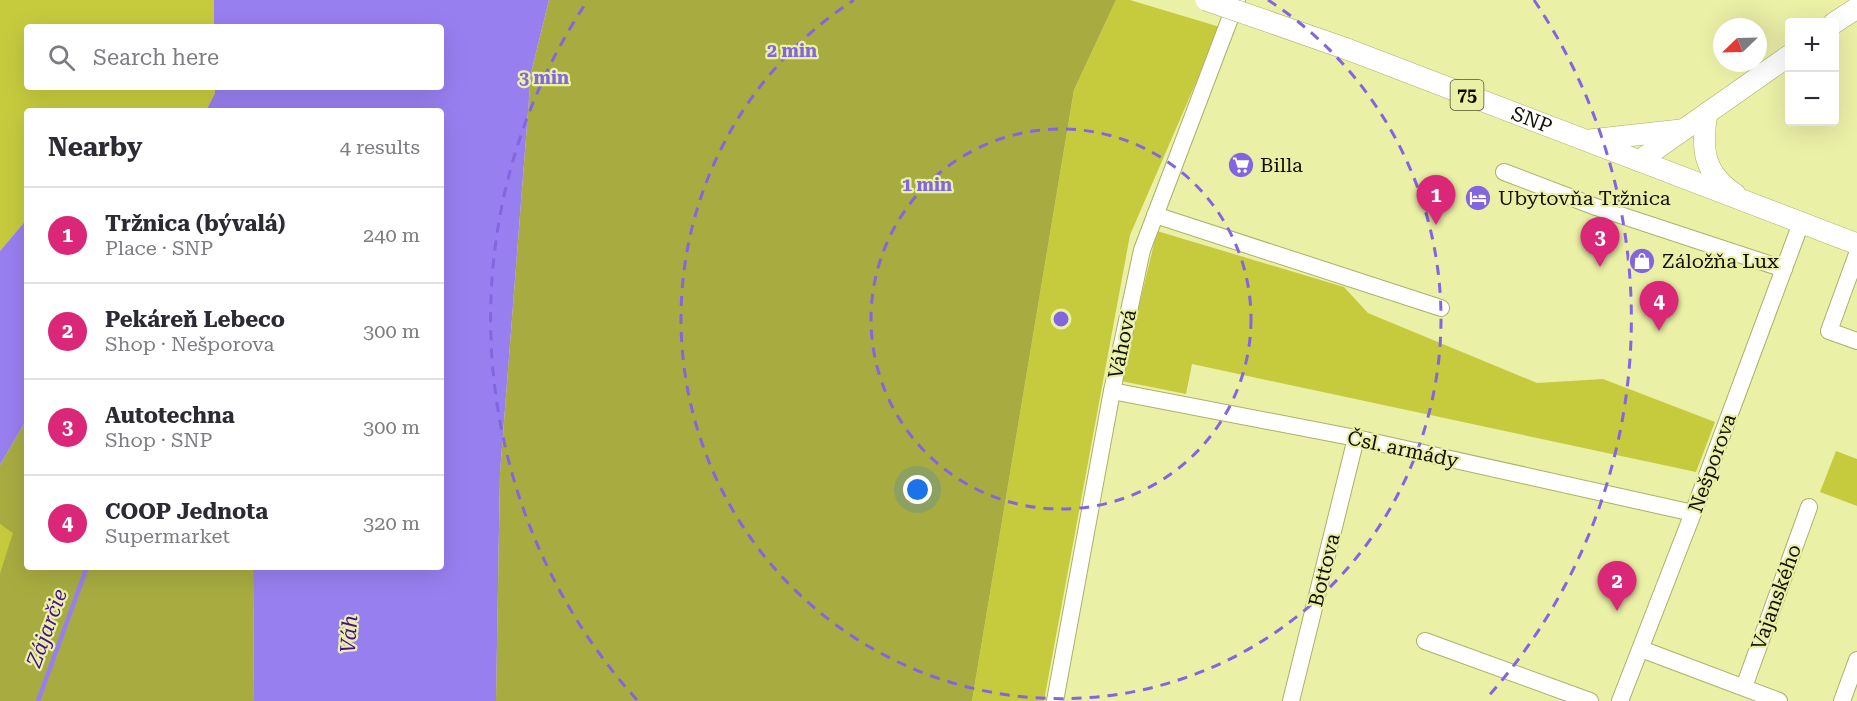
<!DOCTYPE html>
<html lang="en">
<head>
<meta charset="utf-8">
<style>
	:root { --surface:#fff; --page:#f2f2f3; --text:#2b2b33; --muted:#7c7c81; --line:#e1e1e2; --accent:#db2777 }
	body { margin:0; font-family:"Roboto Serif",serif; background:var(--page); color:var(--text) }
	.controls { position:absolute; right:18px; top:18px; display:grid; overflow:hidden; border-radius:6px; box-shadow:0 6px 24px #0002 }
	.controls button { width:54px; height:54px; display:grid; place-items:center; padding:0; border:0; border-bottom:2px solid var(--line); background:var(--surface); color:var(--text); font:30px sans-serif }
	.compass { position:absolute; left:1713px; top:18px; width:54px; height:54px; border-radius:50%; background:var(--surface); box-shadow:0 6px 24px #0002; rotate:247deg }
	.you { position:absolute; left:918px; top:490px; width:21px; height:21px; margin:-15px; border:4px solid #fff; border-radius:50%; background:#1a73e8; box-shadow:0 0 0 9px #1a73e833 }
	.badge { display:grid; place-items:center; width:39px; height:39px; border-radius:50%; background:var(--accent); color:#fff; font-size:20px; font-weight:700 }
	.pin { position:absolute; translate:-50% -50px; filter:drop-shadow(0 2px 3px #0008) }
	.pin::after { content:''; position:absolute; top:32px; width:21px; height:18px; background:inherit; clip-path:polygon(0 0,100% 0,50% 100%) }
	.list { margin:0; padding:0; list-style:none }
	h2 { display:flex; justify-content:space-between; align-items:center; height:78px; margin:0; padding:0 24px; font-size:26px }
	h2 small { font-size:20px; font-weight:400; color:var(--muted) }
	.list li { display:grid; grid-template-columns:39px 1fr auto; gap:18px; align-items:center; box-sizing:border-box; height:96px; padding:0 24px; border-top:2px solid var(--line) }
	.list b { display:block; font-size:22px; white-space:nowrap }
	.list p { margin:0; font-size:20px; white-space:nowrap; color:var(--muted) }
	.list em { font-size:20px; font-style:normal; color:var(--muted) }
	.icon { flex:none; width:33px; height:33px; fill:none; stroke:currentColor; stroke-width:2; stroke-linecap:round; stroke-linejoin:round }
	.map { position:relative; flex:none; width:1857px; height:701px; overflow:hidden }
	.search { position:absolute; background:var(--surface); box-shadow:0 6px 24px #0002; left:24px; top:24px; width:420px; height:66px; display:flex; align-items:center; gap:15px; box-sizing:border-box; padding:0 21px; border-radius:6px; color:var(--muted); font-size:22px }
	.panel { position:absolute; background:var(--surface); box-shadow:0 6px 24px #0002; left:24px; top:108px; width:420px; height:462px; border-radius:6px }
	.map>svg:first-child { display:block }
	.green { fill:#c6cb3e }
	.forest { fill:#a8ac40 }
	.water { fill:#987ff0 }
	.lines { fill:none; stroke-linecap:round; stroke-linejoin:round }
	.stream { stroke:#987ff0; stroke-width:4.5 }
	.minor-casing { stroke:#acb069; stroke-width:18 }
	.major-casing { stroke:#acb069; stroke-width:22 }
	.minor { stroke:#fff; stroke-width:16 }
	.major { stroke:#fff; stroke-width:21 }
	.major-bridge-casing { stroke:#acb069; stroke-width:22; stroke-linecap:butt }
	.major-bridge { stroke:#fff; stroke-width:21 }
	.ring { fill:none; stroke:#8365e0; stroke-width:3; stroke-dasharray:10 8 }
	.labels { text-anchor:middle; stroke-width:4.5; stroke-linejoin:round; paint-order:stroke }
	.shield { fill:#ebf0a7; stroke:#525332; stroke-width:1.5 }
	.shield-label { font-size:18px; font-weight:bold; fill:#101000 }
	.street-label { font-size:20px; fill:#101000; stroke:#ebf0a7 }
	.poi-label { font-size:20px; fill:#101000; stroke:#ebf0a7; text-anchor:start }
	.water-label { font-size:21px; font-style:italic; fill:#460c97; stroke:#ebf0a7 }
	.centre { fill:#8365e0; stroke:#ebf0a7; stroke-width:3 }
	.ring-label { font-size:18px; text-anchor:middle; font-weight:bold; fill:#8365e0; stroke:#ebf0a7; stroke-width:4.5; stroke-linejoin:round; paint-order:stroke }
</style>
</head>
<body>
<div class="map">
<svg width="1857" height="701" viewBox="0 0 1857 701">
	<rect width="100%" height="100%" fill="#ebf0a7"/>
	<g class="green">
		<polygon points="0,0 214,0 214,27 27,27 27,87 215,87 215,93 206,111 27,111 27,219 0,251"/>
		<polygon points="1116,0 1130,0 1220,27 1130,235 1044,701 972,701 1074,90"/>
		<polygon points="1157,231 1344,287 1368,313 1537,383 1603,379 1715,422 1696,472 1192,364 1186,394 1121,381"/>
		<polygon points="1836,451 1857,459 1857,506 1820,492"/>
		<polygon points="0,524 14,532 0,573"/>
	</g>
	<g class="forest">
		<polygon points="549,0 1116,0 1074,90 972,701 496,701 500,473 531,73"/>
		<polygon points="27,419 27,567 253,567 254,701 0,701 0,573 13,533 0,524 0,465"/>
	</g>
	<g class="water">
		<polygon points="214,0 549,0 531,73 500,473 496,701 254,701 253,567 441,567 441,111 206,111 215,93 215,87 441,87 441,27 214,27"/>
		<polygon points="27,219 27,419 0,465 0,251"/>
	</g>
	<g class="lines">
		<polyline class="stream" points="38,701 87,567"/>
		<g class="minor-casing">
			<g id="minor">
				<polyline points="1504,172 1596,207 1784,269"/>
				<polyline points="1155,215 1441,308"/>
				<polyline points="1857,254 1829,331 1857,341"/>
				<polyline points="1112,391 1356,438 1693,513"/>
				<polyline points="1425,641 1590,701"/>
				<polyline points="1641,649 1779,701"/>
				<polyline points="1744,687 1809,507"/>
				<polyline points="1055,701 1112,391 1142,250 1237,0"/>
				<polyline points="1291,701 1356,438"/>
				<polyline points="1620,701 1693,513 1801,223"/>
				<polyline points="1842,701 1857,660"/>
			</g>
		</g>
		<g class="major-casing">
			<g id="major">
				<polyline points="1834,23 1857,8"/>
				<path id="s1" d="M1347 49 1857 244"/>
				<path d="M1707 113C1701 148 1703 173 1735 194"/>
				<polyline points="1590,140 1681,130"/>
				<polyline points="1639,161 1790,55"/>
			</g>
		</g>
		<use href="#minor" class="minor"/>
		<use href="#major" class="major"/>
		<g class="major-bridge-casing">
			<polyline id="major-bridge" points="1206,0 1347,49"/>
		</g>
		<use href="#major-bridge" class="major-bridge"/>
	</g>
	<g class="ring">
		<circle cx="1061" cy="319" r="190"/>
		<path d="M1268 0A380 380 0 1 1 854 0"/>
		<path d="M637 700A570 570 0 0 1 588 0M1534 0A570 570 0 0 1 1485 700"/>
	</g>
	<defs>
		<g id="supermarket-disc" transform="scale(1.35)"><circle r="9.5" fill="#8365e0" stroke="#ebf0a7"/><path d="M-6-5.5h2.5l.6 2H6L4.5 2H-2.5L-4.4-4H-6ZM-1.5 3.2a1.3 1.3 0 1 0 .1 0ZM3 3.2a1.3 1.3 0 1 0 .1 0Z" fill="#fff"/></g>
		<g id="hotel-disc" transform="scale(1.35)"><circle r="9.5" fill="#8365e0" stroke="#ebf0a7"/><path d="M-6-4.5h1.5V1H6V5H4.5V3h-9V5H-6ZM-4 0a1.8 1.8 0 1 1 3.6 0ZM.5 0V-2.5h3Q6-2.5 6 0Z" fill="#fff"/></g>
		<g id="shop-disc" transform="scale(1.35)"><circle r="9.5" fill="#8365e0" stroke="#ebf0a7"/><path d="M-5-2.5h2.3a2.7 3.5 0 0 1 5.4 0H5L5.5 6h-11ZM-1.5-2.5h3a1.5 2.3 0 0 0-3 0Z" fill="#fff"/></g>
	</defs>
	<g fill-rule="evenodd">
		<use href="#supermarket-disc" x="1241" y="165"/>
		<use href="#hotel-disc" x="1478" y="198"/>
		<use href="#shop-disc" x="1642" y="261"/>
	</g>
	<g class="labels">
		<rect class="shield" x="1450.5" y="80" width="33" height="30" rx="4.5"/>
		<g class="shield-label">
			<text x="1467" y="101">75</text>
		</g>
		<g class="street-label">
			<text dy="7" stroke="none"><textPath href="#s1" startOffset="198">SNP</textPath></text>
			<text transform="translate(1122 344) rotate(-78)" y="7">Váhová</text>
			<text transform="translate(1403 449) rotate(12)" y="7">Čsl. armády</text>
			<text transform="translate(1712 463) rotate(-70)" y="7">Nešporova</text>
			<text transform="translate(1324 570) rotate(-76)" y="7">Bottova</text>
			<text transform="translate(1776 597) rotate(-70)" y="7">Vajanského</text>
		</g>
		<g class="poi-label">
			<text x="1260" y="172">Billa</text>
			<text x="1498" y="205">Ubytovňa Tržnica</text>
			<text x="1662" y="268">Záložňa Lux</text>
		</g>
		<g class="water-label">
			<text transform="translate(47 628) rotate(-70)" y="7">Zájarčie</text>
			<text transform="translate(349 634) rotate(-86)" y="7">Váh</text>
		</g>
	</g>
	<circle cx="1061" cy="319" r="9" class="centre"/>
	<g class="ring-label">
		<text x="792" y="57">2 min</text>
		<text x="544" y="84">3 min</text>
		<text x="927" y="191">1 min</text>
	</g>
</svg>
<div class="controls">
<button>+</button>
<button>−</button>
</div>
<svg class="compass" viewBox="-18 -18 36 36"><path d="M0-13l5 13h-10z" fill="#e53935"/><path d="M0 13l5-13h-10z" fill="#7c7c81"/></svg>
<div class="you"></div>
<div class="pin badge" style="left:1436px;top:225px">1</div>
<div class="pin badge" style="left:1617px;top:611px">2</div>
<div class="pin badge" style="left:1600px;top:267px">3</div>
<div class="pin badge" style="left:1659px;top:331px">4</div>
<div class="search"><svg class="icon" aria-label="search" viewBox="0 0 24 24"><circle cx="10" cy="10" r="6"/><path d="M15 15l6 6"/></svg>Search here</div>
<section class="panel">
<h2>Nearby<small>4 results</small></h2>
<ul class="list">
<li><span class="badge">1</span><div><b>Tržnica (bývalá)</b><p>Place · SNP</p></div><em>240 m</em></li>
<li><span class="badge">2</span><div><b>Pekáreň Lebeco</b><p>Shop · Nešporova</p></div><em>300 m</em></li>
<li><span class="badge">3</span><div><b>Autotechna</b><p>Shop · SNP</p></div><em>300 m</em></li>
<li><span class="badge">4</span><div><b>COOP Jednota</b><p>Supermarket</p></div><em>320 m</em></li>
</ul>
</section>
</div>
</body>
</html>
